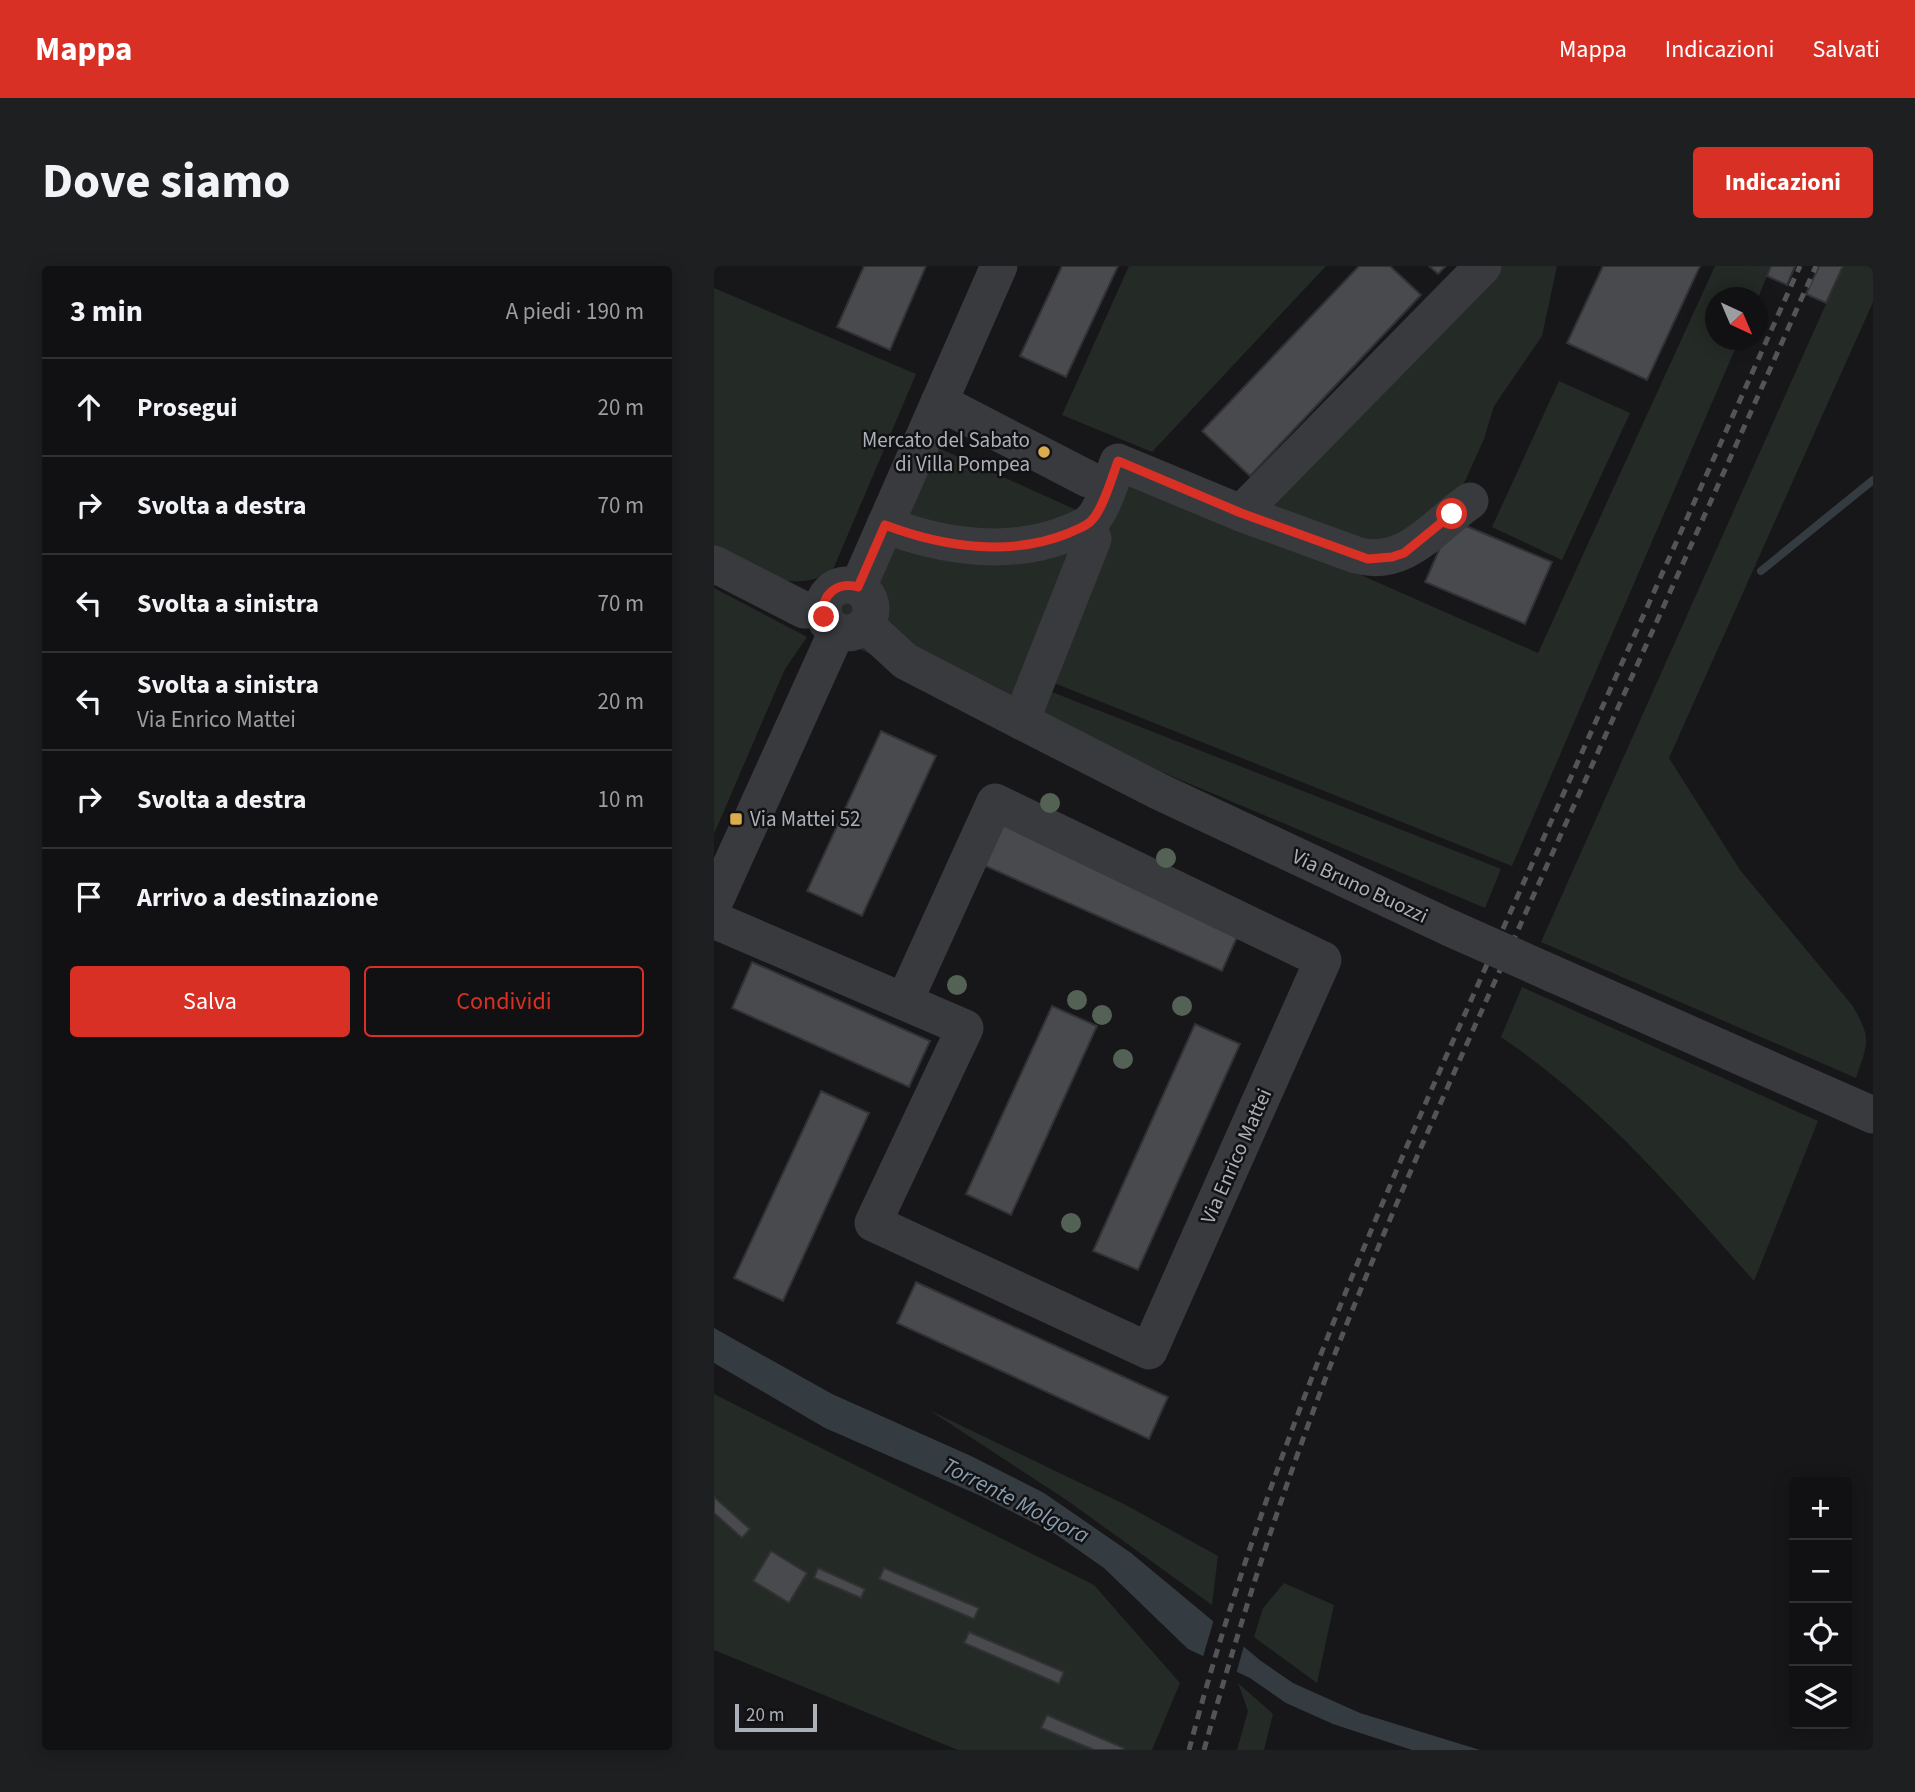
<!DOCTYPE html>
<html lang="it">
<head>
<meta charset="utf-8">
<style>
	:root { --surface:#111113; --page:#1e1f21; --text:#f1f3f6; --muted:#9c9da0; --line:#303133; --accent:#d93025 }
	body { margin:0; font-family:"Source Sans 3",sans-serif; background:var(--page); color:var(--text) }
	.controls { position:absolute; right:21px; bottom:21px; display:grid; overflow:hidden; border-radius:7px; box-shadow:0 4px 18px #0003 }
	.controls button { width:63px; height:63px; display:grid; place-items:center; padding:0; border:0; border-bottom:2px solid var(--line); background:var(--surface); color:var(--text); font:35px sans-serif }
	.compass { position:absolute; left:991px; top:21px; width:63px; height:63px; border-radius:50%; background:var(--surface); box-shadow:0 4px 18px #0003; rotate:136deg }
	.scale { position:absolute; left:21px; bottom:18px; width:82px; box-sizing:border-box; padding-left:7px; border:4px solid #abafb7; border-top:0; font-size:19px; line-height:24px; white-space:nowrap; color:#abafb7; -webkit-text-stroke:5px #121214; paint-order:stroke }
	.stop { position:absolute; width:21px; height:21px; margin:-16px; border:5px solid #d93025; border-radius:50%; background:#fff }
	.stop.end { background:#d93025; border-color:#fff; box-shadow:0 2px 7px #0008 }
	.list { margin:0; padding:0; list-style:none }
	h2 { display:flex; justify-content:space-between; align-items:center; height:91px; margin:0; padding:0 28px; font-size:30px }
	h2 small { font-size:23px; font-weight:400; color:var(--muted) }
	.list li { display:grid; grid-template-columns:46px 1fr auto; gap:21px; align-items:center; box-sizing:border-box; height:98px; padding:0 28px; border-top:2px solid var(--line) }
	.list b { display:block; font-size:26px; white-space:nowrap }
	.list p { margin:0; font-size:23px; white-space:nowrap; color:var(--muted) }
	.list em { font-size:23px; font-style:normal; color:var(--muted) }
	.actions { display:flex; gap:14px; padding:21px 28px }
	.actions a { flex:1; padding:16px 0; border:2px solid var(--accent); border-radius:7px; text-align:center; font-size:24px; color:var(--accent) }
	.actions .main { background:var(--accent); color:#fff }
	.icon { flex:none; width:38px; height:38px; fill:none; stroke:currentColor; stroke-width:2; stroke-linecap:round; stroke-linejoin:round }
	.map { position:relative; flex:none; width:1159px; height:1484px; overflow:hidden; border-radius:7px }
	header { display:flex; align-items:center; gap:42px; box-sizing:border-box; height:98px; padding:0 35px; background:var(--accent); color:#fff }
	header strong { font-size:33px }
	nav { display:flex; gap:38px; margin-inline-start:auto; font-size:24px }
	.intro { display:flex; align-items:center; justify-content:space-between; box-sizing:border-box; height:168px; padding:0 42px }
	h1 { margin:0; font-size:49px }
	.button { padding:18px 32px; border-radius:7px; background:var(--accent); color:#fff; font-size:24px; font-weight:700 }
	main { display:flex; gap:42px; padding:0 42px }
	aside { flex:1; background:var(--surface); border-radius:7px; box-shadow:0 4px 18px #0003 }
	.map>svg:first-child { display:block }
	.green { fill:#242a25 }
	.water { fill:#343c42 }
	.pier { fill:#171719 }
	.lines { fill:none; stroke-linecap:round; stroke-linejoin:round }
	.stream { stroke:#343c42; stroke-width:8 }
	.building { fill:#494a4e; stroke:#323235; stroke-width:2 }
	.minor { stroke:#393a3d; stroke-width:37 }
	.rail { stroke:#525458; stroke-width:5; stroke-dasharray:9 7; stroke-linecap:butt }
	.minor-bridge { stroke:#393a3d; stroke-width:37 }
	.tree { fill:#546255 }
	.route { stroke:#d93025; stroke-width:9 }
	.poi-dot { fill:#dbab4d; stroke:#121214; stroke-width:2.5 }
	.labels { text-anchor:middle; stroke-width:5; stroke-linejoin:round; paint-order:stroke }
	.poi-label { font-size:21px; fill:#abafb7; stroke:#121214; text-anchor:end }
	.street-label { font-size:21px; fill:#abafb7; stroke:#121214 }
	.water-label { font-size:23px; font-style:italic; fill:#879cae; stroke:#121214 }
</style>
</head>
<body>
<header>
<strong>Mappa</strong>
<nav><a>Mappa</a><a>Indicazioni</a><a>Salvati</a></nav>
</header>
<div class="intro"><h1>Dove siamo</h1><a class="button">Indicazioni</a></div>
<main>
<aside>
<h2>3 min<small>A piedi · 190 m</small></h2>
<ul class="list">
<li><svg class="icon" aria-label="ahead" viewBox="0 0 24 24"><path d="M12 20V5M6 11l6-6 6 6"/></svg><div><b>Prosegui</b></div><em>20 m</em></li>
<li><svg class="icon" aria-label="right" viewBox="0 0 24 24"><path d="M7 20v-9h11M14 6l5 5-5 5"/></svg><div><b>Svolta a destra</b></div><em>70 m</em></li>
<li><svg class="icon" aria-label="left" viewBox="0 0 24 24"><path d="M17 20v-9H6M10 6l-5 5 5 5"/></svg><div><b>Svolta a sinistra</b></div><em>70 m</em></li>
<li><svg class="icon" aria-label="left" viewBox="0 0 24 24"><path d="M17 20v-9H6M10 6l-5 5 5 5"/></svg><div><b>Svolta a sinistra</b><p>Via Enrico Mattei</p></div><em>20 m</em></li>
<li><svg class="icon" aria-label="right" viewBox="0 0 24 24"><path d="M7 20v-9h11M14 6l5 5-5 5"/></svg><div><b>Svolta a destra</b></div><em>10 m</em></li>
<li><svg class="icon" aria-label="arrive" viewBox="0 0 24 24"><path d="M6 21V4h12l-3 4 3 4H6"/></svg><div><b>Arrivo a destinazione</b></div></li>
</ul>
<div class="actions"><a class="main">Salva</a><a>Condividi</a></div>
</aside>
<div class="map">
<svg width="1159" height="1484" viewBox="0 0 1159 1484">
	<rect width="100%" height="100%" fill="#171719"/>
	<g class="green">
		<polygon points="415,0 612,0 438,186 348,149"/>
		<polygon points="780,0 843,0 828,70 780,140 770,173 751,215 736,240 714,262 648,281 546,244"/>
		<polygon points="1001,0 1057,0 1044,32 1001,32 1001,74 1025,74 798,600 325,411 305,460 110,366 198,170 389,256 413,206 824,387"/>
		<path d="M1129 0H1159V36L955 492 1026 604 1138 739C1158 772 1154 777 1142 812L827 676Z"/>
		<path d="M0 22 202 108 118 306C71 330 42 302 0 281Z"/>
		<polygon points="845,115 916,147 848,294 778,261"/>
		<polygon points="0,322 93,371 71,403 0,568"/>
		<polygon points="338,426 787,603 771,642 438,502 327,452"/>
		<path d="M808 721 1104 855 1040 1015C959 924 888 840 787 771Z"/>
		<polygon points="0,1128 380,1319 466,1417 438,1484 244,1484 0,1384"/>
		<polygon points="215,1144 410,1238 504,1290 498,1339 354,1235"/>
		<polygon points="570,1317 620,1339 603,1417 540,1371 549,1342"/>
		<polygon points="524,1417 559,1448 550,1484 523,1484 534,1445"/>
	</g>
	<polygon class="water" points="0,1062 118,1128 257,1190 330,1227 417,1287 547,1395 579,1417 646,1447 766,1484 698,1484 619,1458 572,1437 536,1412 474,1383 390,1302 340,1267 267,1230 111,1162 0,1097"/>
	<polygon class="pier" points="501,1350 531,1376 522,1408 488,1394"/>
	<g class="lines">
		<polyline class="stream" points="1047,305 1159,214"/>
	</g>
	<g class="building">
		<polygon points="150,0 212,0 176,84 123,61"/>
		<polygon points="348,0 404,0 352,111 306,90"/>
		<polygon points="645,0 676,0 707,29 536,210 488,165"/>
		<polygon points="715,0 732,0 724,8"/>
		<polygon points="889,0 986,0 933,114 853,77"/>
		<polygon points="1057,0 1081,0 1073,19 1053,10"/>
		<polygon points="1105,0 1129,0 1112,37 1092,28"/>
		<polygon points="738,254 838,296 811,358 711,316"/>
		<polygon points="167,465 222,490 148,650 93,625"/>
		<polygon points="287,552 528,660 508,705 267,598"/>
		<polygon points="38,696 216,775 195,821 18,742"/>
		<polygon points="338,740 383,760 297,949 252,928"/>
		<polygon points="481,758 526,778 424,1004 379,985"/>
		<polygon points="107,825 155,847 69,1035 20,1012"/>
		<polygon points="202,1016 454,1131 435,1173 183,1057"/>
		<polygon points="0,1231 36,1263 28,1272 0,1247"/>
		<polygon points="57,1285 93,1307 75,1337 39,1315"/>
		<polygon points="104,1302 151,1323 147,1332 100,1312"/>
		<polygon points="170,1302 265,1342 260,1353 165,1313"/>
		<polygon points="255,1366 350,1406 345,1418 250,1377"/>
		<polygon points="333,1449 410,1482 409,1484 380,1484 327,1462"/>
	</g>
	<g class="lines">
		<g class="minor">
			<polyline points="225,136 374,213"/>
			<polyline points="527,247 769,0"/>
			<path d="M171 259C229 281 296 291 355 267 363 263 372 261 378 254 389 243 398 211 404 196L527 247 642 289C691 303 720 260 756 235"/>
			<polyline points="0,298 90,344 109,344"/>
			<circle cx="133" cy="343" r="24"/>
			<polyline points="144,321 285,0"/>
			<polyline points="152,359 191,395 307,455 444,525 736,662"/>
			<polyline points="307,455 379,273 374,259"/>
			<polyline points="0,637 123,365"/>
			<polyline points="0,654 251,762 159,957 435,1085 609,694 281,536 190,736"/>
			<polyline points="837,707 1159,849"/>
		</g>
		<g class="rail">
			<path d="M475 1484C551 1197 671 926 792 656 890 437 988 219 1086 0"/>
			<path d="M490 1484C528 1349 571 1216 622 1085 683 930 753 778 821 626 915 417 1009 209 1102 0"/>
		</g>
		<polyline class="minor-bridge" points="736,662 837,707"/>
	</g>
	<g class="tree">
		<circle cx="336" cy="537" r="10"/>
		<circle cx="452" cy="592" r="10"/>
		<circle cx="243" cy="719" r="10"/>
		<circle cx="363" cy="734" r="10"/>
		<circle cx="468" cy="740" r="10"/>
		<circle cx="388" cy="749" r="10"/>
		<circle cx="409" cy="793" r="10"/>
		<circle cx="357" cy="957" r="10"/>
	</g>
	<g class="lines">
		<path class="route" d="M110 351C106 329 123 315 144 321L171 259C229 281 296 291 355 267 363 263 372 261 378 254 389 243 398 211 404 195L527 247 654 293 678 291 690 287 738 248"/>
	</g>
	<g class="poi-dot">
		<circle cx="330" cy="186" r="7"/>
		<rect x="15" y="546" width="14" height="14" rx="3.5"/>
	</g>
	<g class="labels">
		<g class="poi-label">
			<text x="316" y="181">Mercato del Sabato<tspan x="316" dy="24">di Villa Pompea</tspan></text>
			<text x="36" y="560" text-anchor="start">Via Mattei 52</text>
		</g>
		<g class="street-label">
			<text transform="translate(646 620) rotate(25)" y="7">Via Bruno Buozzi</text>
			<text transform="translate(522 890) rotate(-66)" y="7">Via Enrico Mattei</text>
		</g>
		<g class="water-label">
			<text transform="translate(302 1234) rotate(27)" y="8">Torrente Molgora</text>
		</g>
	</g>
</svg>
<div class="controls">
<button>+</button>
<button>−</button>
<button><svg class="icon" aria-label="locate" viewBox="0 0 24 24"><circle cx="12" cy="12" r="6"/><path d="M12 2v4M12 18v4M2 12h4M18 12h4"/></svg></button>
<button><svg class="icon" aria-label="layers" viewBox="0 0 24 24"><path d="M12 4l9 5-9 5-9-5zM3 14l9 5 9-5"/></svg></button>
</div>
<svg class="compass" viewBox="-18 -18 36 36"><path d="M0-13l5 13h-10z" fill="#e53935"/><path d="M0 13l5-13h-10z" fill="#9c9da0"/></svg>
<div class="scale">20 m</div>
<div class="stop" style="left:738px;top:248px"></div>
<div class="stop end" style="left:110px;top:351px"></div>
</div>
</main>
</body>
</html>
